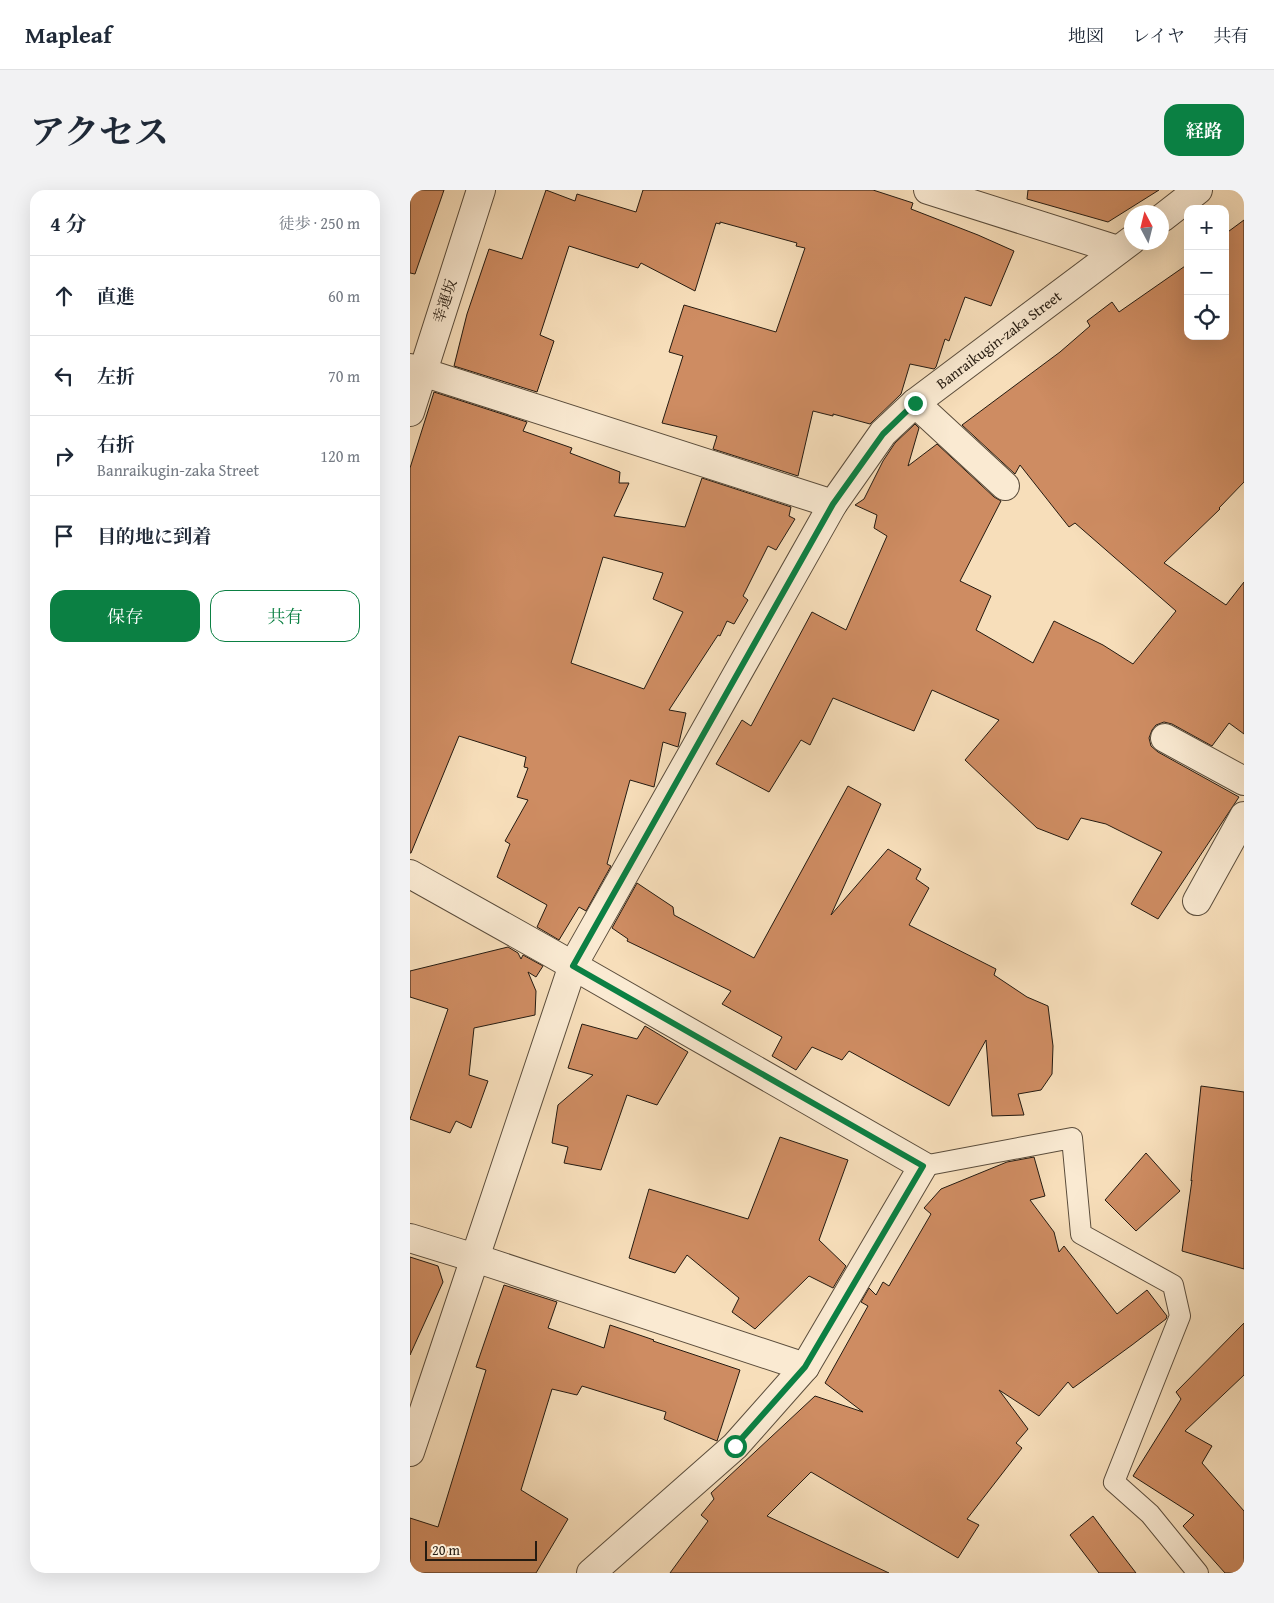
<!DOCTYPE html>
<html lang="ja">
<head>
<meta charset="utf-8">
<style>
	:root { --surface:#fff; --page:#f2f2f3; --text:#1f2937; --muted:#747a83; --line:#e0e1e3; --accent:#0b8043 }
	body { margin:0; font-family:"Gentium Book Plus","Noto Serif JP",serif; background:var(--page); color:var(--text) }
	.controls { position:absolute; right:15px; top:15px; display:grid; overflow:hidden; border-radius:10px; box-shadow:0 5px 20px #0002 }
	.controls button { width:45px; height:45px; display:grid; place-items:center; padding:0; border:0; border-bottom:1px solid var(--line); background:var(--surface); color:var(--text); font:25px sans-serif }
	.compass { position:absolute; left:714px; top:15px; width:45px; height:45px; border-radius:50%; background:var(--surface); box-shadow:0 5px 20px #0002; rotate:353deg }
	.scale { position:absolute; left:15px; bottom:12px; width:112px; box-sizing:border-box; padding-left:5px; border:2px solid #251b11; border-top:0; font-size:14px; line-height:18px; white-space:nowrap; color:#251b11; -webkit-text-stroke:4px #faead2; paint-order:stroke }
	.stop { position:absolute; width:15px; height:15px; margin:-11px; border:4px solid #0b8043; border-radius:50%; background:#fff }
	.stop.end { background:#0b8043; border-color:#fff; box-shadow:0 1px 5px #0008 }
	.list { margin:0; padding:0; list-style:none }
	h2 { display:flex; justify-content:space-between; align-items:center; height:65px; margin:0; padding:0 20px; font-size:21px }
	h2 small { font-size:16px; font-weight:400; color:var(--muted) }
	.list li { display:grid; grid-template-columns:32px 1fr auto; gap:15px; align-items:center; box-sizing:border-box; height:80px; padding:0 20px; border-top:1px solid var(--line) }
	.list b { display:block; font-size:19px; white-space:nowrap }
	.list p { margin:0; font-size:16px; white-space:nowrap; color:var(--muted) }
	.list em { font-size:16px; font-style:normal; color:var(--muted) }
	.actions { display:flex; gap:10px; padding:15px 20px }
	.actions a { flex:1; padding:11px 0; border:1px solid var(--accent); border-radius:15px; text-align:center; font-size:18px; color:var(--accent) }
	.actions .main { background:var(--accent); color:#fff }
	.icon { flex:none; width:28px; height:28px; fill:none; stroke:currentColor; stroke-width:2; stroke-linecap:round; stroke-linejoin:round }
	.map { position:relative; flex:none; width:834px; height:1383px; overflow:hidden; border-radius:15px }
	header { display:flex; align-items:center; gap:30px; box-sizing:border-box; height:70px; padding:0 25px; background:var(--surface); border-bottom:1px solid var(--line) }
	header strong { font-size:24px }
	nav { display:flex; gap:28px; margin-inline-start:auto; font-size:18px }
	.intro { display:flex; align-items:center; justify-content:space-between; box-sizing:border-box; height:120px; padding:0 30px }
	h1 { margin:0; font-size:35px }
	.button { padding:12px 22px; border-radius:15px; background:var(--accent); color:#fff; font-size:18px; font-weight:700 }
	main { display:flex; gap:30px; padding:0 30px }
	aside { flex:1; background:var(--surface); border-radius:15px; box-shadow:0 5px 20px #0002 }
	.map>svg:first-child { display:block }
	.building { fill:#ce8c62; stroke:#251b11; fill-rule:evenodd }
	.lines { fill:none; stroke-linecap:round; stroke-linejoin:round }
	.service-casing { stroke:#5a4c3b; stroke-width:22 }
	.minor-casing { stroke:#5a4c3b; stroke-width:30 }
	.service { stroke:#faead2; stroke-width:20 }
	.minor { stroke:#faead2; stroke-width:28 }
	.route { stroke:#0b8043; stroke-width:6 }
	.labels { text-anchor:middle; stroke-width:5; stroke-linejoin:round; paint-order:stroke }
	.street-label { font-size:15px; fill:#251b11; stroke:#faead2 }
</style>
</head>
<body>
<header>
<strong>Mapleaf</strong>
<nav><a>地図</a><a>レイヤ</a><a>共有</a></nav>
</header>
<div class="intro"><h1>アクセス</h1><a class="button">経路</a></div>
<main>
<aside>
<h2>4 分<small>徒歩 · 250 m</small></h2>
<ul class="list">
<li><svg class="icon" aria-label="ahead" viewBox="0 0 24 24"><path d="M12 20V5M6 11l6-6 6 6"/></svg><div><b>直進</b></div><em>60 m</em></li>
<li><svg class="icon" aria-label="left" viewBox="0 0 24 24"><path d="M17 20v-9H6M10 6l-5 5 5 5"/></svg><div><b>左折</b></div><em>70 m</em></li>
<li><svg class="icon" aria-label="right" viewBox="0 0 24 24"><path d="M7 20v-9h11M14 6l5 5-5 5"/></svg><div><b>右折</b><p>Banraikugin-zaka Street</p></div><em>120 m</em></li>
<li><svg class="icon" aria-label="arrive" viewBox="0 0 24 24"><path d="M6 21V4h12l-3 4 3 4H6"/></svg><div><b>目的地に到着</b></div></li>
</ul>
<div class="actions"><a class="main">保存</a><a>共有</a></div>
</aside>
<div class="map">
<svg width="834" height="1383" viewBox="0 0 834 1383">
	<rect width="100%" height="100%" fill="#f7deba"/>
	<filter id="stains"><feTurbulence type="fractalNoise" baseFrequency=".004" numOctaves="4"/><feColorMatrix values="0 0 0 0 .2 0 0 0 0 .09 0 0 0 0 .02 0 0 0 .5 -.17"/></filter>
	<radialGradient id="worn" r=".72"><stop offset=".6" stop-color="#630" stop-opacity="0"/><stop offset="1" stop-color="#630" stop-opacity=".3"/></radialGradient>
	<g class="building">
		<polygon points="0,0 34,0 5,84 0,83"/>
		<polygon points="136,0 165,11 167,4 226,22 233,0 463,0 503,13 501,19 568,45 604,61 581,116 555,107 539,151 535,149 526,177 524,179 500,174 491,204 460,234 423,224 423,226 403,221 388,286 303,259 307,246 252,233 273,166 259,162 274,115 366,142 395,58 386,56 387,53 310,32 310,34 306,33 285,101 231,73 228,78 159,56 130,145 144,151 127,202 44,176 57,124 79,59 112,69"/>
		<polygon points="618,0 749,0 698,32 617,9"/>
		<polygon points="834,30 834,292 809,318 810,319 754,373 816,415 834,392 834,544 819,533 802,556 762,534 754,532 746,535 742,540 739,548 741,556 748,562 829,607 748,729 721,714 752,662 696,634 671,628 658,650 627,638 555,570 589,530 522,500 504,541 423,508 400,555 391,550 359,602 306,574 332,530 341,536 402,422 436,440 477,346 464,338 467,325 445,315 454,309 473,271 485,253 505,234 509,238 498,276 527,254 584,307 591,311 550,391 581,406 566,440 623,473 644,431 693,455 723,474 766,421 665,333 659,337 610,275 605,284 552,235 650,162 680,136 677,131 702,112 709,122 778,74 778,146 815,146 815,44"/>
		<path d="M24 202 117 232 113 241 162 258 160 263 210 282 209 293H219L204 326 275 337 292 288 381 317 379 326 385 329 366 360 358 356 333 406 338 410 324 434 317 431 310 446 308 445 259 520 276 523 268 557 253 552 244 597 220 590 197 674 201 676 176 721 169 717 149 750 127 737 137 715 87 687 100 654 95 651 118 610 107 607 118 578 114 577 116 567 49 546 1 663H0V278ZM193 367 253 383 243 409 273 422 234 499 161 473Z"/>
		<polygon points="438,596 471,614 421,725 478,659 511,679 506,689 519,698 499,735 586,779 584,785 617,807 638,816 643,856 642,884 631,900 608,904 614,925 582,926 576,850 539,916 439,861 432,870 402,857 386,880 362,866 372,847 312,814 321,801 217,751 218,749 202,738 227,693 263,717 264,725 344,768"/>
		<polygon points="98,757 108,763 111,769 113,765 133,776 126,787 118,782 126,801 125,825 64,838 59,885 78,891 61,938 46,931 40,943 0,929 38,819 0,807 0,781"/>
		<polygon points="172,834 227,849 235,836 278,862 247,915 217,905 191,980 154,973 158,957 142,953 148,915 183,885 158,878"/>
		<polygon points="791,896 834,902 834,1079 772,1061 782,990 781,991"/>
		<polygon points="370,947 438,970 409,1050 436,1076 423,1098 399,1086 345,1139 322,1122 329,1108 277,1065 265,1083 219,1068 239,999 338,1029"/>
		<polygon points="736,963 770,1001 726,1041 695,1010"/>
		<polygon points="624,967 635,1006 620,1010 644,1042 649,1062 654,1056 707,1124 737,1100 757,1126 756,1129 722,1155 663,1198 658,1192 629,1226 589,1200 618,1239 606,1253 612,1258 557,1329 569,1335 548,1368 401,1282 357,1326 479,1383 260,1383 298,1331 291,1325 304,1309 301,1303 405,1206 453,1222 415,1193 458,1116 451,1112 459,1098 466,1105 473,1092 479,1096 521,1024 514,1018 531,999 597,972"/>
		<polygon points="0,1067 28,1076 33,1092 0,1165"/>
		<polygon points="94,1095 147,1112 138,1138 194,1158 200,1135 244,1150 243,1151 330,1180 307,1251 254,1229 256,1222 172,1196 167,1205 142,1199 111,1300 158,1329 126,1383 0,1383 0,1328 28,1337 76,1180 66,1177"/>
		<polygon points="834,1133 834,1185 775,1241 802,1256 792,1273 834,1321 834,1383 815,1383 773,1336 784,1325 723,1286 771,1209 766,1202"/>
		<polygon points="683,1326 703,1353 726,1383 689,1383 660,1345"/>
	</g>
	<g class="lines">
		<g class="service-casing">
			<polyline id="service" points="513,976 662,948 671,1044 763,1095 770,1126 704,1292 740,1324 788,1383"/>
		</g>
		<g class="minor-casing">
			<g id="minor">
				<polyline points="518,0 708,60"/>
				<polyline points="752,28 788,0"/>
				<polyline points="0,178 423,314"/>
				<polyline points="505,213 595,296"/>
				<polyline points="0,222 71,0"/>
				<polyline points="755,548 834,591"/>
				<polyline points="0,684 141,763 513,976 395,1177 325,1256 181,1383"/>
				<polyline points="787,711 834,626"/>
				<polyline points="0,1048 65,1068 395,1177"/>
				<polyline points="0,1262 163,775 423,314 473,243 505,213 722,50"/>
			</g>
		</g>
		<use href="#service" class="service"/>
		<use href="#minor" class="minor"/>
	</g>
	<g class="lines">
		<polyline class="route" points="325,1256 395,1177 513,976 163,776 423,314 473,244 505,213"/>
	</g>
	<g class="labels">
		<g class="street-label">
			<text transform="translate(35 111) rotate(-72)" y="5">幸運坂</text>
			<text transform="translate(589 150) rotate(-37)" y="5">Banraikugin-zaka Street</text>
		</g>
	</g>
	<rect width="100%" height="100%" filter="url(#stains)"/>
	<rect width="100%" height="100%" fill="url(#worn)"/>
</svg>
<div class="controls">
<button>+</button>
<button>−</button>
<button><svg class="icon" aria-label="locate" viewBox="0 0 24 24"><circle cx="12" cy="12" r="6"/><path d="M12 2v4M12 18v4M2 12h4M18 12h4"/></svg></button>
</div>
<svg class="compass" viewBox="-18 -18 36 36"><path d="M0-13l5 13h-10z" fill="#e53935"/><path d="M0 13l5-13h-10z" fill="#747a83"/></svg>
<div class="scale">20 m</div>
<div class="stop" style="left:325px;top:1256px"></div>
<div class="stop end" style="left:505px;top:213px"></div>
</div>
</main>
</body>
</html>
